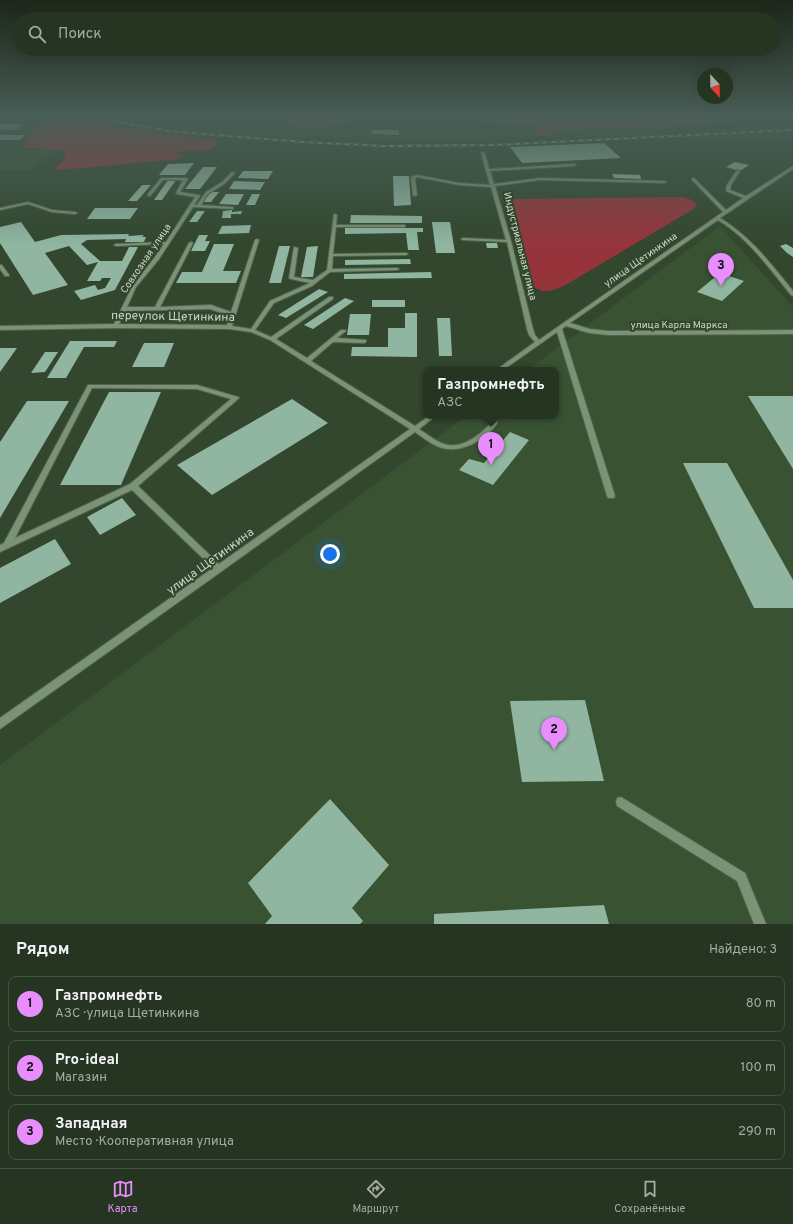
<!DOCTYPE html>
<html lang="ru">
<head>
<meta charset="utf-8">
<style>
	:root { --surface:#263522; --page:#32402f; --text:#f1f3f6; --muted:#a4aba5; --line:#425040; --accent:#e98dfe }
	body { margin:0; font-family:Overpass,sans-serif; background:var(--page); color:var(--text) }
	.compass { position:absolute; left:697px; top:68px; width:36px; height:36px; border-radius:50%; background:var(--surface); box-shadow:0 4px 16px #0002; rotate:158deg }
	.you { position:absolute; left:330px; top:554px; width:14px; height:14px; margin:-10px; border:3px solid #fff; border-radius:50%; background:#1a73e8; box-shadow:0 0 0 6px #1a73e833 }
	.badge { display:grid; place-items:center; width:26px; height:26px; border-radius:50%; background:var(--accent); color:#111; font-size:13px; font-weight:700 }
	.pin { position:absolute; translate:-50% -33px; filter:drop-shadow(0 1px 2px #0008) }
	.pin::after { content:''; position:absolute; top:21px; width:14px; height:12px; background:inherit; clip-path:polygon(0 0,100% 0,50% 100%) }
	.popup { position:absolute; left:423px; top:367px; width:136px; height:52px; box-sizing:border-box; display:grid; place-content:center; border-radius:8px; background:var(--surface); filter:drop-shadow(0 1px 3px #0005); font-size:13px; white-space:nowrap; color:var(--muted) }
	.popup b { font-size:15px; color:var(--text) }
	.popup::after { content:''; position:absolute; left:50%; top:100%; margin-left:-8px; border:8px solid transparent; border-top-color:var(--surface) }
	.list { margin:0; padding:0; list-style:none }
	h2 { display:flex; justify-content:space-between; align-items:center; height:52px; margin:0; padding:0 16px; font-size:17px }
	h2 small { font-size:13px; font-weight:400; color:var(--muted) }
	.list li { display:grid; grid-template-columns:26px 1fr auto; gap:12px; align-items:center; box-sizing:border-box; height:56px; margin:0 8px 8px; padding:0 8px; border:1px solid var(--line); border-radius:8px }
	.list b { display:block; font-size:15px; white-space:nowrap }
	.list p { margin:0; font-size:13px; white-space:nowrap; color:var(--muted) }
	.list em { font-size:13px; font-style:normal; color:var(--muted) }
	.icon { flex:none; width:22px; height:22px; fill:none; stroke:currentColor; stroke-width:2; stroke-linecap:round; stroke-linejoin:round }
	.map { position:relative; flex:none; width:793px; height:924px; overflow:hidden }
	.search { position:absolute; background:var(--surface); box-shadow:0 4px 16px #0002; left:12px; right:12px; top:12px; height:44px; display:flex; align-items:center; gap:10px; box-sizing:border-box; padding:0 14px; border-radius:22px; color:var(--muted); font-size:15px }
	.sheet { height:244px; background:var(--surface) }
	nav { display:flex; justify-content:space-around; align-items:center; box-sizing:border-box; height:56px; border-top:1px solid var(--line); background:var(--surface); font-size:11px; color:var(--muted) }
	nav a { display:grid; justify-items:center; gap:2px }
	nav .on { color:var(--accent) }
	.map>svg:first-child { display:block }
	.built { fill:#385232 }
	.green { fill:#97343b }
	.building { fill:#90b6a1 }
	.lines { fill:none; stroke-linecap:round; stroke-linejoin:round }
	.minor-casing { stroke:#52644e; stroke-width:2 }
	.minor { fill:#7a9275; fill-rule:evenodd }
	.rail-casing { stroke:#a1b09d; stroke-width:2 }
	.rail { stroke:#32472d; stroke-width:1.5; stroke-dasharray:4.5; stroke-linecap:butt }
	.labels { text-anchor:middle; stroke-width:4; stroke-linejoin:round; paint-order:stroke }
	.far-street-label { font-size:10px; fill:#cbd8c8; stroke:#32472d }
	.street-label { font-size:12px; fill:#cbd8c8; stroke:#32472d }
</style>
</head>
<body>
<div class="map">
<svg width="793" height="924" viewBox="0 0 793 924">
	<rect width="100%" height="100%" fill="#32472d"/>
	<g class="built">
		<polygon points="0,150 55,151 31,170 0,170"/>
		<polygon points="720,226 793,307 793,924 0,924 0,765 466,416 556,416 556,370 528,370"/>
	</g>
	<g class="green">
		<path d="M59 116 71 117C110 125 149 132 189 137 197 137 212 137 217 144L210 150 175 152V153L184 156 178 159 59 170 55 168 65 159 66 153 58 150 26 148 23 146 35 128 42 123Z"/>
		<path d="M132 116H238L240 118C227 125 146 122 131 118Z"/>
		<path d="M302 116H370L371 117C360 125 292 130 282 122L285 118Z"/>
		<path d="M476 116H634L630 119 634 120 638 116H793V120L564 130C554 132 542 141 533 132L540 128 541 125 480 123 473 119Z"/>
		<path d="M683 197 692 200 696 205 695 208 564 286C547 293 537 295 527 277L508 200 515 199Z"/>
	</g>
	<g class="building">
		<polygon points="0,124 24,124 16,130 0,129"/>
		<polygon points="372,130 399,130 399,135 371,134"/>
		<polygon points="0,135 26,135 19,140 0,140"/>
		<polygon points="604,143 621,158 522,163 510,147"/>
		<polygon points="735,162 749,165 740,171 726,167"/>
		<polygon points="194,163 185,175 159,175 168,164"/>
		<polygon points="203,167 217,167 200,189 185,189"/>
		<polygon points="243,171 273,171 268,179 238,178"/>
		<polygon points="612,174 640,175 641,179 614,178"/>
		<polygon points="393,176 409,176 411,205 394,206"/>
		<polygon points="168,180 176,180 162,200 154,200"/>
		<polygon points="234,181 265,182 260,190 229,189"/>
		<polygon points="142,185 151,185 137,201 128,201"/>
		<polygon points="211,192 219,192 211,202 203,202"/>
		<polygon points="226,194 244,194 238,205 219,204"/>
		<polygon points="252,194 260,194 255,205 246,205"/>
		<polygon points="95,208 138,208 130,219 87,219"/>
		<polygon points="232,210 232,212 242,211 241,214 231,214 231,218 222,218 223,211"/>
		<polygon points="197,211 205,211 197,222 189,222"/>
		<polygon points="351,215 422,216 422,223 350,223"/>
		<polygon points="21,222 35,242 61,235 129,234 128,236 144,235 142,237 146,237 144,242 125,242 126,239 87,240 81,244 100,261 122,261 129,247 138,247 115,290 81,300 74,291 95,285 98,290 105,288 111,278 102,278 100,281 87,281 98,262 87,265 69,246 45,253 68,285 33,295 0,243 0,227"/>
		<polygon points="432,222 450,222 455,253 436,253"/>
		<polygon points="251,225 249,233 218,234 222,226"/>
		<polygon points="345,228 423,228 423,232 417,232 419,250 408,250 406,233 345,234"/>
		<polygon points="199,235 208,235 205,241 210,241 205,251 191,251"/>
		<polygon points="486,243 497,243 498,248 487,248"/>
		<polygon points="214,244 234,244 223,271 241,271 236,283 176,283 182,272 202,272"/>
		<polygon points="786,244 793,248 793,257 787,253 780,246"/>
		<polygon points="279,246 290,246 281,283 269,283"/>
		<polygon points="318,246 313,277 301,277 307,247"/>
		<polygon points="410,259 411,264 345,265 345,260"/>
		<polygon points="431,272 432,278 344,279 344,274"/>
		<polygon points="720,273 744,281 722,301 697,292"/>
		<polygon points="319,289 328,292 286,318 278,315"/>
		<polygon points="345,298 354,301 313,329 304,325"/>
		<rect x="372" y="300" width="33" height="7"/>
		<polygon points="405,313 417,313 417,357 351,356 352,347 388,347 388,328 405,328"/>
		<polygon points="350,314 371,314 369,335 347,335"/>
		<polygon points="437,318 450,318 452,356 439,356"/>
		<polygon points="70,341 117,341 114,347 84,347 66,378 47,378"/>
		<polygon points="144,343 174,343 164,367 132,367"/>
		<polygon points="0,348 17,348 0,372"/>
		<polygon points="45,352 58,352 45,372 31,373"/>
		<polygon points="109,392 161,392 121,485 60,485"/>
		<polygon points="748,396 793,396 793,469"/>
		<polygon points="292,399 328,423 212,495 177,465"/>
		<polygon points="27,401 69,401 0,518 0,442"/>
		<polygon points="510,432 529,440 493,485 459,470 469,459 484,463"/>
		<polygon points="683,463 727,463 793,580 793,608 754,608"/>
		<polygon points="122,498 136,515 100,535 87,517"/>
		<polygon points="55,539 71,564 0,603 0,568"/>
		<polygon points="585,700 604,781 522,782 510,701"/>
		<polygon points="330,799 389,865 352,908 363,921 360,924 265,924 272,916 248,883"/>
		<polygon points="604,905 609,924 434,924 434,914"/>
	</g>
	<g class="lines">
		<g class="minor-casing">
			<g id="minor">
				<path d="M483 152 485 153 489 169 574 164 576 165 574 166 490 171 494 184 540 178 664 181 666 182 664 183 540 180 495 186 511 241 533 329 535 335 539 340 723 212 692 180V178H694L726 210 743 198 726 191 727 185 737 170 740 171 731 185 730 190 746 196 793 166V169L720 218C750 236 771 264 793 291V296L791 295C769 268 748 238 718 220L570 323 590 329 608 331 793 330V334L608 335 589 333 566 326 562 329 615 496 614 498H608L607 496 557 332 503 370H496L535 342 529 335 527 329 507 242 463 240 461 239 463 238 506 240 491 187 459 185 417 177 415 178 417 195 415 196 413 195 411 177 417 175 459 183 490 185 481 153Z"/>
				<path d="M232 172 235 173 224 184 208 194 201 205 232 207H233V209L193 207 159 259 136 287 127 307H155L189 243 191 242 193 243 160 307 211 305 231 312 255 240 257 239 259 240 232 326 251 329 270 301 310 283 291 279 289 278 294 247 298 248 294 277 313 280 327 270 334 214 337 215 336 225H405V227H336L333 254 406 253 408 254 406 255 333 256 332 269 397 268 399 269 397 270 330 272 312 286 274 303 255 330 271 337 329 297H333V299L276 339 307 358 341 330H345L346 331 337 338 366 340V342L364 343 333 342 311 361 415 426 429 416H436L419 429C427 434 435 441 444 444 461 450 480 435 491 423V420L488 416H495L497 419V424C485 440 460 455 439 447 431 444 422 437 415 432L222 571 0 729V718L213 568 132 490 0 552V545L4 543 88 385H197L238 397 239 398 238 399 138 486 219 564 410 429 270 340 251 332 229 329 116 328 0 330V326L114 324 132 287 155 257 164 244 116 246 114 245 116 244 166 242 195 197 177 194 176 193 183 180H163L150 196H148V194L161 178H186L188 179 180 192 199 195 200 196 194 205H197L206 192 222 182ZM210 309 230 316 227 325 119 324 126 311ZM92 388 197 389 231 399 130 484 15 538Z"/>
				<polygon points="28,202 52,210 75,212 77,213 75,214 52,212 28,204 0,210 0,208"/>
				<polygon points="0,265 2,265 9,275 9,276 5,276 0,269"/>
				<polygon points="621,797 745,873 766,924 754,924 737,881 617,806 616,802 617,798"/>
			</g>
		</g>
		<use href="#minor" class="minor"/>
		<g class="rail-casing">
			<polyline id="rail" points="81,116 177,132 303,142 384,146 493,145 793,130"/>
		</g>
		<use href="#rail" class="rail"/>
	</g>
	<linearGradient id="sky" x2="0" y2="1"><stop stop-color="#1c2719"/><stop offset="0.47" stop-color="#495e57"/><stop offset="1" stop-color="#495e57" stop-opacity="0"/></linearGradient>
	<rect width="793" height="246" fill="url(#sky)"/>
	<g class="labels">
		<g class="far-street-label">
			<text transform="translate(521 246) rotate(76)" y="4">Индустриальная улица</text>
			<text transform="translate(145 258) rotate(-56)" y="4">Совхозная улица</text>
			<text transform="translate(640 259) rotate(-35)" y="4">улица Щетинкина</text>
			<text x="679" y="328">улица Карла Маркса</text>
		</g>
		<g class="street-label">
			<text transform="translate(173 316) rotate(1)" y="4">переулок Щетинкина</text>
			<text transform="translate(210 561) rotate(-36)" y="4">улица Щетинкина</text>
		</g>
	</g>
</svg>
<svg class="compass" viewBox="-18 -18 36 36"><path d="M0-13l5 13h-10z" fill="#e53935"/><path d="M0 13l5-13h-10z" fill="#a4aba5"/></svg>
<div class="you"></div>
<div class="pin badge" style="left:491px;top:465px">1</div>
<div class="popup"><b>Газпромнефть</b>АЗС</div>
<div class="pin badge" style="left:554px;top:750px">2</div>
<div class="pin badge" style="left:721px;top:286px">3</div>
<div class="search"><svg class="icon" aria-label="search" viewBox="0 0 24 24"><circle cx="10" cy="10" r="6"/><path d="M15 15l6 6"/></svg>Поиск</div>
</div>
<section class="sheet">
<h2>Рядом<small>Найдено: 3</small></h2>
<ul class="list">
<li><span class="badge">1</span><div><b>Газпромнефть</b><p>АЗС · улица Щетинкина</p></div><em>80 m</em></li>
<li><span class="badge">2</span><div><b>Pro-ideal</b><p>Магазин</p></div><em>100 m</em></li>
<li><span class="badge">3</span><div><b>Западная</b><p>Место · Кооперативная улица</p></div><em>290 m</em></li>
</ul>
</section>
<nav>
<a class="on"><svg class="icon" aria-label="map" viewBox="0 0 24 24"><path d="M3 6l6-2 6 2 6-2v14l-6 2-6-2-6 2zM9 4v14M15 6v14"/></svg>Карта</a>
<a><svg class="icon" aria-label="directions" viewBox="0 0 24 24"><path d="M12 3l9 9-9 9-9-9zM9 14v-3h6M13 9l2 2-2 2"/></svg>Маршрут</a>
<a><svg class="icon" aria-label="saved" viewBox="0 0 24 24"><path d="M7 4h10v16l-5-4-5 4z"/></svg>Сохранённые</a>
</nav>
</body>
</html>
